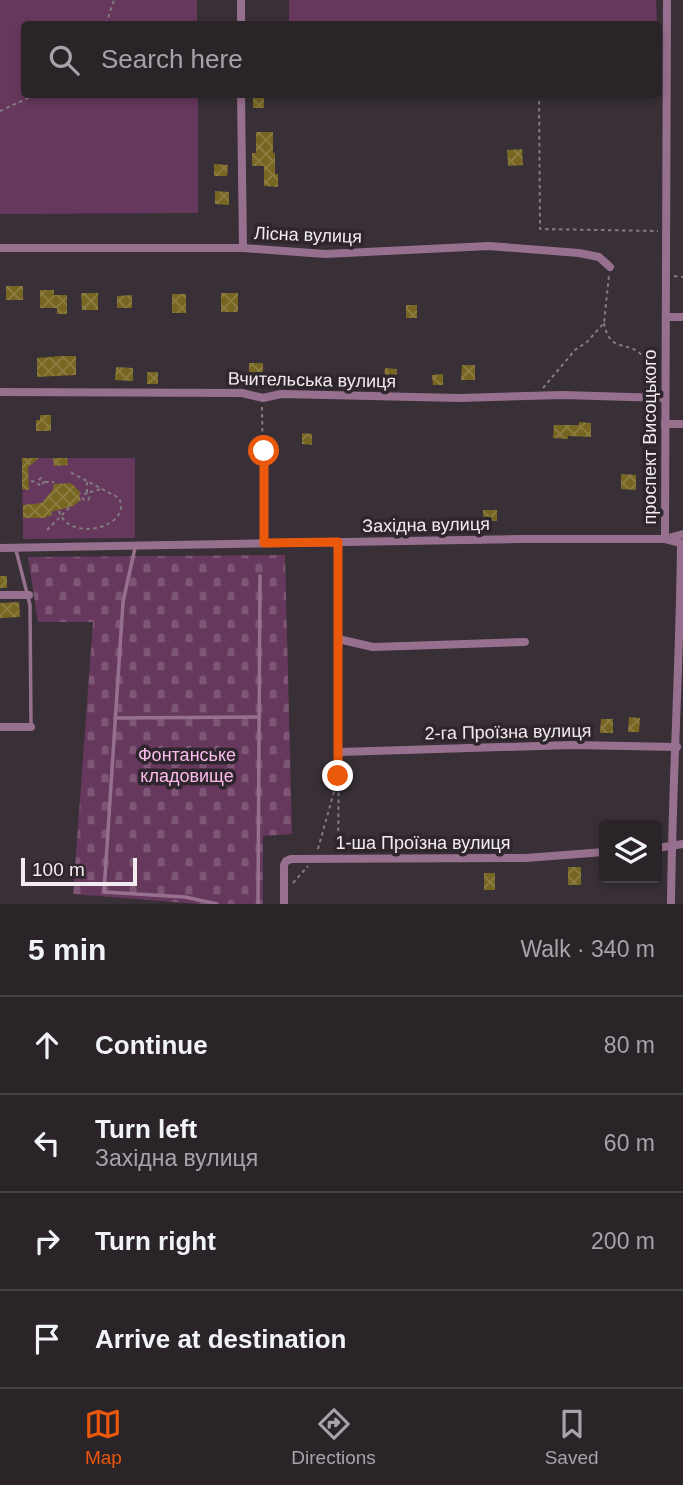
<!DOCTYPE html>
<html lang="en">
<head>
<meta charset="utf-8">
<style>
	:root { --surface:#2a2428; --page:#363034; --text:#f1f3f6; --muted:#a5a4a8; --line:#464145; --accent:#ea580c }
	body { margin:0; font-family:Helvetica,sans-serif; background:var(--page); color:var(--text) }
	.controls { position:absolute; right:21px; bottom:21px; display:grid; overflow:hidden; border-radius:7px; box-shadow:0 4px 10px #0003 }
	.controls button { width:63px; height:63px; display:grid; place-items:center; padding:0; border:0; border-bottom:2px solid var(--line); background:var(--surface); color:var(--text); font:35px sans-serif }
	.scale { position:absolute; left:21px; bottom:18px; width:116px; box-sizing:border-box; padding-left:7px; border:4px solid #f2ecf0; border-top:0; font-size:19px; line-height:24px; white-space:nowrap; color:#f2ecf0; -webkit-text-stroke:5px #2e262c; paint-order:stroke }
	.stop { position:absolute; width:21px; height:21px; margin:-16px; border:5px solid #ea580c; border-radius:50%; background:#fff }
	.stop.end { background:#ea580c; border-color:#fff; box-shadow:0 2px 7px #0008 }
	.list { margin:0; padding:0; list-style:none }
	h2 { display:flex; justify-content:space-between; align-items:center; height:91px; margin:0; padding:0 28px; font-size:30px }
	h2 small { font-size:23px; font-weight:400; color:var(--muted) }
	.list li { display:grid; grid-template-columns:46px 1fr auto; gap:21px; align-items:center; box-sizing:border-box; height:98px; padding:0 28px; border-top:2px solid var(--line) }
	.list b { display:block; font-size:26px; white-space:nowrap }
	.list p { margin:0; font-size:23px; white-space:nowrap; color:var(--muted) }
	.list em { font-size:23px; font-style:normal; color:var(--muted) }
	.icon { flex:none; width:38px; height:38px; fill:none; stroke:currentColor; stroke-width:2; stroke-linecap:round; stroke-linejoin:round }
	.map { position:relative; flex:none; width:683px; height:904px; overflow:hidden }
	.search { position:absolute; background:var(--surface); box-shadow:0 4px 10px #0003; left:21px; right:21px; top:21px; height:77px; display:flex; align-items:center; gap:18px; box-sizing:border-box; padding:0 24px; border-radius:7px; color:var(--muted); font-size:26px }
	.sheet { height:483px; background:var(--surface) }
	nav { display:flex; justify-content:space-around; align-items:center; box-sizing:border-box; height:98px; border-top:2px solid var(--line); background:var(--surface); font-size:19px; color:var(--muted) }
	nav a { display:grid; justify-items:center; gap:4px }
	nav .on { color:var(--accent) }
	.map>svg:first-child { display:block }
	.green { fill:#67385d }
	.cemetery { fill:url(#cemetery-stones) }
	.building { fill:url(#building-cross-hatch) }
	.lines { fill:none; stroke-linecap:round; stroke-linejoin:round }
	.path { stroke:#827b80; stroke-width:2; stroke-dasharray:3.5 3.5; stroke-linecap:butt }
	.service { stroke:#98708f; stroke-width:3.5 }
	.minor { stroke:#98708f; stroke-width:8 }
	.route { stroke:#ea580c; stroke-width:9 }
	.labels { text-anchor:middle; stroke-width:7; stroke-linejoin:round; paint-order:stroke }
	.street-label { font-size:18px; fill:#f2ecf0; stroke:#2e262c }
	.park-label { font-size:18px; fill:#fabbec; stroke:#2e262c }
</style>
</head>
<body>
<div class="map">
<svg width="683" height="904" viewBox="0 0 683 904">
	<defs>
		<pattern id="cemetery-stones" width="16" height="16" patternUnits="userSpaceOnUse" patternTransform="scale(1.75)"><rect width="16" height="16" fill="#67385d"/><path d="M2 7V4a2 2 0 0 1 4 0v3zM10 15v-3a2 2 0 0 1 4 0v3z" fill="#7d5575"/></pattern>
		<pattern id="building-cross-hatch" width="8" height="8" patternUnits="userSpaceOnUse" patternTransform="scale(1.75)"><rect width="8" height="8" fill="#776621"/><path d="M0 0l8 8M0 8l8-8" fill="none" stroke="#8b7c42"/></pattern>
	</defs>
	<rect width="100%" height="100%" fill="#383036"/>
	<g class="green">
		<polygon points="0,0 197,0 197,24 24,24 24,94 198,95 198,213 0,214"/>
		<polygon points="289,0 656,0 657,24 289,24"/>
		<polygon points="22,458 135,458 135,538 23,539"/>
	</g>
	<polygon class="cemetery" points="285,555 292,834 263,836 263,904 199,904 73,894 93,622 38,622 28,557"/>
	<g class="building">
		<rect x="253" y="94" width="11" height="14"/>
		<polygon points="256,132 273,132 273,153 275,153 275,174 278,174 278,187 264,186 264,166 252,166 252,153 256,153"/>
		<polygon points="522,149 523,165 508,166 507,150"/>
		<polygon points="214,164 228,165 227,176 214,176"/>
		<polygon points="215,191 229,192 229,205 215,204"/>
		<rect x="6" y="286" width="17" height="14"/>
		<polygon points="40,290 54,290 54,295 67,295 67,314 57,314 57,308 40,308"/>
		<polygon points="81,293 98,293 98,310 82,310"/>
		<rect x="221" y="293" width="17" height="19"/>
		<rect x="172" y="294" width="14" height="19"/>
		<polygon points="132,295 132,308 117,308 117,296"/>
		<rect x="406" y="305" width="11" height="13"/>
		<polygon points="61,356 76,356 76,375 37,377 37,358"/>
		<rect x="249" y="363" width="14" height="17"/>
		<polygon points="462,365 475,365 475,380 461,380"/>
		<polygon points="116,367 133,368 133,381 115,380"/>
		<polygon points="385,368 397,369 396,385 384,384"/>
		<rect x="147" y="372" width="11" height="12"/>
		<polygon points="443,374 443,385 433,385 432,375"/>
		<polygon points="40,415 51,415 51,431 36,431 36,420 40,420"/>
		<polygon points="579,422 591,423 591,437 568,436 568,439 553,438 554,425 579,425"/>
		<polygon points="302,433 312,434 312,445 302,444"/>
		<polygon points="22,458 39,458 28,467 29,490 22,489"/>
		<polygon points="53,458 67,458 68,465 54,466"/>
		<polygon points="621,474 636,475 636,490 621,489"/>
		<polygon points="71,483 81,493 79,495 81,500 73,506 51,512 52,516 47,516 46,518 23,518 23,505 42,503 54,488 53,484"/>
		<rect x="483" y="510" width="14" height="11"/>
		<rect x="0" y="576" width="7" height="12"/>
		<polygon points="19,602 20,617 0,618 0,603"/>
		<polygon points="629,717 640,718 639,732 628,732"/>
		<polygon points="601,719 613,719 613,733 600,733"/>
		<rect x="568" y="867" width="13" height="18"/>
		<rect x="484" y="873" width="11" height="17"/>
	</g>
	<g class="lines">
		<g class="path">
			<polyline points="106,24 114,0"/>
			<polyline points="539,94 540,229 658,231"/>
			<polyline points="0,111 37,94"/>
			<polyline points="674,276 683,277"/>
			<path d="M604 323C610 356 630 338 644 358 650 366 645 381 648 391"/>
			<polyline points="543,388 575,350 587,342 604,323 609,275"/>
			<polyline points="262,407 264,535"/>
			<polyline points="31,481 36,482 41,486 44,482 41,478 36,482"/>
			<polyline points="45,482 54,482"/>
			<polyline points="87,482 87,493 101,489"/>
			<circle cx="86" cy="497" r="3.5"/>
			<path d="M59 511C68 543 133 528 119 498L68 471"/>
			<polyline points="47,530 71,506"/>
			<polyline points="338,632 338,550"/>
			<polyline points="338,648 339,744"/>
			<polyline points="318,849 337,781"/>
			<polyline points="338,852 339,760"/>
			<polyline points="293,883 308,866"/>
		</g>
		<g class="service">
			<polyline points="135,548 123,602 104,892 185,897 217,904"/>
			<polyline points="16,550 30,605 31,726"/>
			<polyline points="115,718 259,717"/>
			<polyline points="258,904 260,576"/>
		</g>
		<g class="minor">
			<path d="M667 0 665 539 681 543C680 663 672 784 671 904"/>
			<polyline points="241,24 241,0"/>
			<polyline points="241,94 243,248"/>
			<polyline points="0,248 243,248 325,254 489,246 579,253 599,257 610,267"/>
			<polyline points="666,317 683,317"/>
			<polyline points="0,392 242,393 263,398 281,394 459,398 562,395 665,398"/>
			<polyline points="665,424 683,424"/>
			<polyline points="0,548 519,539 665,539 683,534"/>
			<polyline points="0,595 29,595"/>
			<polyline points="338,639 373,647 525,642"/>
			<polyline points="0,727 31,727"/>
			<polyline points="340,752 572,745 677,747"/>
			<polyline points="657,848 683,844"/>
			<polyline points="284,904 284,865 286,861 291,859 526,858 604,852"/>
		</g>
	</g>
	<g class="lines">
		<polyline class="route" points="264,451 264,543 338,542 338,776"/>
	</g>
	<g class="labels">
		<g class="street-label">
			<text transform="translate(308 235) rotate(2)" y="6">Лісна вулиця</text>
			<text transform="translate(312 380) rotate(1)" y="6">Вчительська вулиця</text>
			<text transform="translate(650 437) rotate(-90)" y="6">проспект Висоцького</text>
			<text transform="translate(426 525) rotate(-1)" y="6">Західна вулиця</text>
			<text transform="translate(508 732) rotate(-1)" y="6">2-га Проїзна вулиця</text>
			<text x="423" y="849">1-ша Проїзна вулиця</text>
		</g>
		<g class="park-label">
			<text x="187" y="761">Фонтанське<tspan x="187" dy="21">кладовище</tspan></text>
		</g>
	</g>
</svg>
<div class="controls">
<button><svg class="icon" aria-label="layers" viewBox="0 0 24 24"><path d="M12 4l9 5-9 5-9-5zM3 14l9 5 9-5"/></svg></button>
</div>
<div class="scale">100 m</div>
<div class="stop" style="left:264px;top:451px"></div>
<div class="stop end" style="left:338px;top:776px"></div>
<div class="search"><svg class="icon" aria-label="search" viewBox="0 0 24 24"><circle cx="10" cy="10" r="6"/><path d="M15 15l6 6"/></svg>Search here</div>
</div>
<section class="sheet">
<h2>5 min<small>Walk · 340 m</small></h2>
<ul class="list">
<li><svg class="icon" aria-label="ahead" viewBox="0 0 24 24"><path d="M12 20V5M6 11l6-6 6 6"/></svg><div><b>Continue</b></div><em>80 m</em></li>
<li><svg class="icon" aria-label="left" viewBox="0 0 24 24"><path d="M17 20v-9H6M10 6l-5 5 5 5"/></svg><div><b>Turn left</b><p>Західна вулиця</p></div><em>60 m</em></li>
<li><svg class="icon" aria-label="right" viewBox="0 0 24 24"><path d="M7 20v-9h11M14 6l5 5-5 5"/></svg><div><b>Turn right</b></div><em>200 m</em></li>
<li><svg class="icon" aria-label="arrive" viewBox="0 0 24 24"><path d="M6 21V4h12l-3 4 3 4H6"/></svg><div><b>Arrive at destination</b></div></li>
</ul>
</section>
<nav>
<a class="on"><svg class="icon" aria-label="map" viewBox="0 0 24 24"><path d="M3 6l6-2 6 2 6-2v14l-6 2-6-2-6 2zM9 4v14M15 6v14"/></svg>Map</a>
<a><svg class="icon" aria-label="directions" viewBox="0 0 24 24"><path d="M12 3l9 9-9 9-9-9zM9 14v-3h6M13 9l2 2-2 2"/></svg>Directions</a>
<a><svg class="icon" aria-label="saved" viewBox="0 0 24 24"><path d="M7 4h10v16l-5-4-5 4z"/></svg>Saved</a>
</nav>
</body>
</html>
